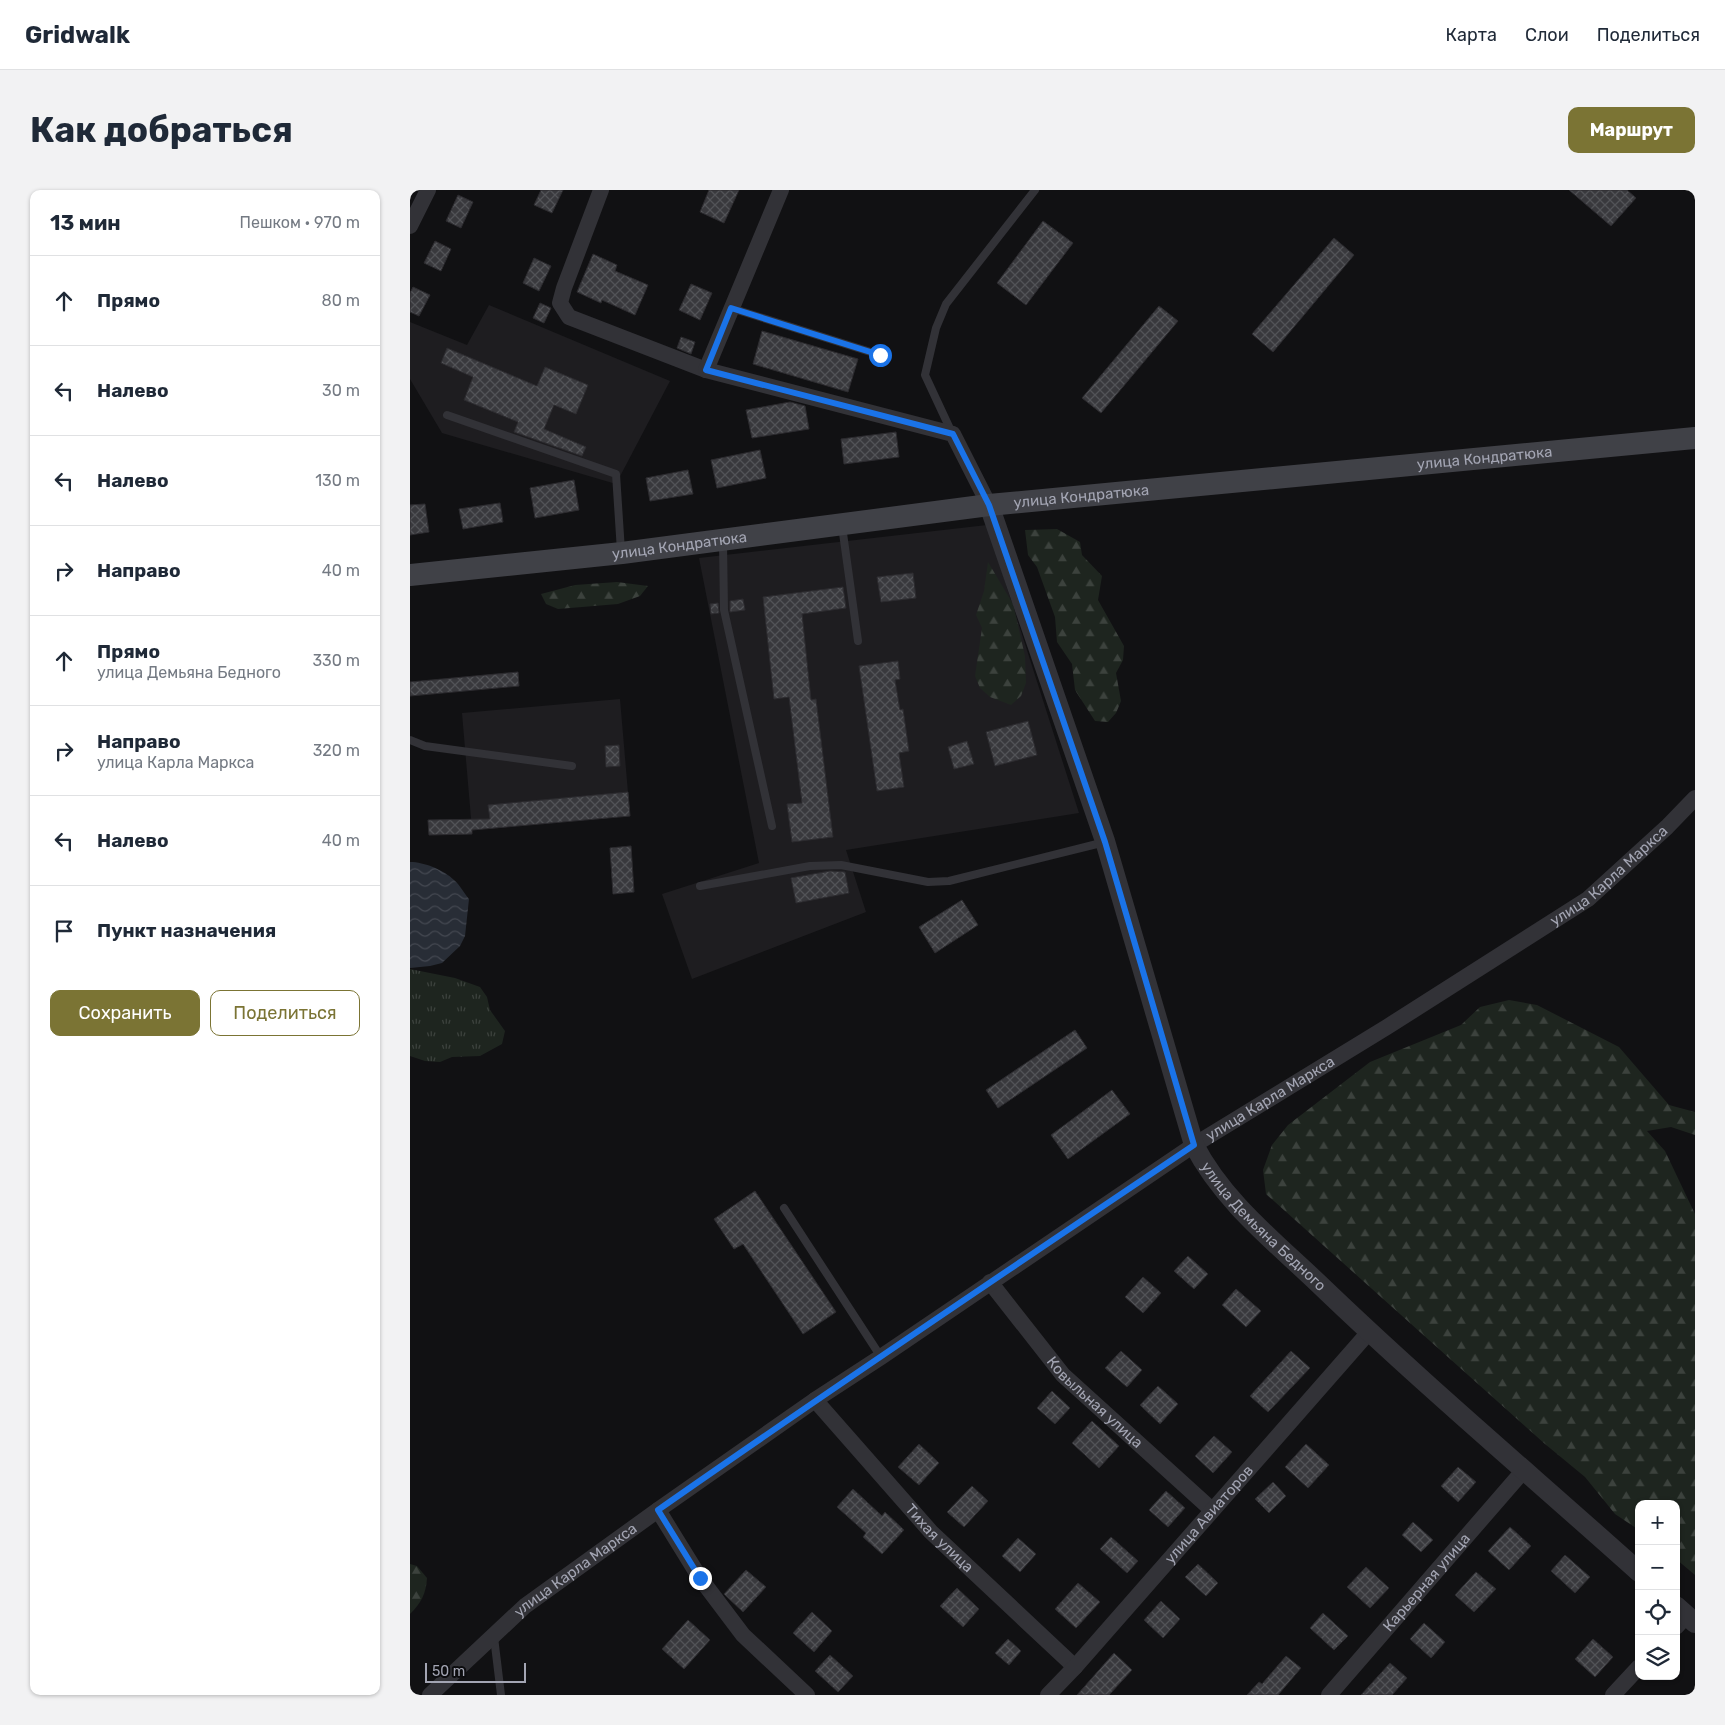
<!DOCTYPE html>
<html lang="ru">
<head>
<meta charset="utf-8">
<style>
	:root { --surface:#fff; --page:#f2f2f3; --text:#1f2937; --muted:#747a83; --line:#e0e1e3; --accent:#7b7434 }
	body { margin:0; font-family:Rubik,sans-serif; background:var(--page); color:var(--text) }
	.controls { position:absolute; right:15px; bottom:15px; display:grid; overflow:hidden; border-radius:10px; box-shadow:0 1px 4px #0004 }
	.controls button { width:45px; height:45px; display:grid; place-items:center; padding:0; border:0; border-bottom:1px solid var(--line); background:var(--surface); color:var(--text); font:25px sans-serif }
	.scale { position:absolute; left:15px; bottom:12px; width:101px; box-sizing:border-box; padding-left:5px; border:2px solid #a3a5b3; border-top:0; font-size:14px; line-height:18px; white-space:nowrap; color:#a3a5b3; -webkit-text-stroke:4px #0c0c0e; paint-order:stroke }
	.stop { position:absolute; width:15px; height:15px; margin:-11px; border:4px solid #1a73e8; border-radius:50%; background:#fff }
	.stop.end { background:#1a73e8; border-color:#fff; box-shadow:0 1px 5px #0008 }
	.list { margin:0; padding:0; list-style:none }
	h2 { display:flex; justify-content:space-between; align-items:center; height:65px; margin:0; padding:0 20px; font-size:21px }
	h2 small { font-size:16px; font-weight:400; color:var(--muted) }
	.list li { display:grid; grid-template-columns:32px 1fr auto; gap:15px; align-items:center; box-sizing:border-box; height:90px; padding:0 20px; border-top:1px solid var(--line) }
	.list b { display:block; font-size:19px; white-space:nowrap }
	.list p { margin:0; font-size:16px; white-space:nowrap; color:var(--muted) }
	.list em { font-size:16px; font-style:normal; color:var(--muted) }
	.actions { display:flex; gap:10px; padding:15px 20px }
	.actions a { flex:1; padding:11px 0; border:1px solid var(--accent); border-radius:10px; text-align:center; font-size:18px; color:var(--accent) }
	.actions .main { background:var(--accent); color:#fff }
	.icon { flex:none; width:28px; height:28px; fill:none; stroke:currentColor; stroke-width:2; stroke-linecap:round; stroke-linejoin:round }
	.map { position:relative; flex:none; width:1285px; height:1505px; overflow:hidden; border-radius:10px }
	header { display:flex; align-items:center; gap:30px; box-sizing:border-box; height:70px; padding:0 25px; background:var(--surface); border-bottom:1px solid var(--line) }
	header strong { font-size:24px }
	nav { display:flex; gap:28px; margin-inline-start:auto; font-size:18px }
	.intro { display:flex; align-items:center; justify-content:space-between; box-sizing:border-box; height:120px; padding:0 30px }
	h1 { margin:0; font-size:35px }
	.button { padding:12px 22px; border-radius:10px; background:var(--accent); color:#fff; font-size:18px; font-weight:700 }
	main { display:flex; gap:30px; padding:0 30px }
	aside { flex:1; background:var(--surface); border-radius:10px; box-shadow:0 1px 4px #0004 }
	.map>svg:first-child { display:block }
	.built { fill:#1e1d20 }
	.grass { fill:url(#grass-tufts) }
	.forest { fill:url(#forest-firs) }
	.water { fill:url(#water-waves) }
	.building { fill:url(#building-cross-hatch); stroke:#2c2b2f }
	.lines { fill:none; stroke-linecap:round; stroke-linejoin:round }
	.service { stroke:#323237; stroke-width:8 }
	.minor { stroke:#323237; stroke-width:16 }
	.tertiary { stroke:#323237; stroke-width:20 }
	.secondary { stroke:#404147; stroke-width:22 }
	.route { stroke:#1a73e8; stroke-width:6 }
	.labels { text-anchor:middle; stroke-width:4; stroke-linejoin:round; paint-order:stroke }
	.street-label { font-size:15px; fill:#a3a5b3; stroke:#0c0c0e }
</style>
</head>
<body>
<header>
<strong>Gridwalk</strong>
<nav><a>Карта</a><a>Слои</a><a>Поделиться</a></nav>
</header>
<div class="intro"><h1>Как добраться</h1><a class="button">Маршрут</a></div>
<main>
<aside>
<h2>13 мин<small>Пешком · 970 m</small></h2>
<ul class="list">
<li><svg class="icon" aria-label="ahead" viewBox="0 0 24 24"><path d="M12 20V5M6 11l6-6 6 6"/></svg><div><b>Прямо</b></div><em>80 m</em></li>
<li><svg class="icon" aria-label="left" viewBox="0 0 24 24"><path d="M17 20v-9H6M10 6l-5 5 5 5"/></svg><div><b>Налево</b></div><em>30 m</em></li>
<li><svg class="icon" aria-label="left" viewBox="0 0 24 24"><path d="M17 20v-9H6M10 6l-5 5 5 5"/></svg><div><b>Налево</b></div><em>130 m</em></li>
<li><svg class="icon" aria-label="right" viewBox="0 0 24 24"><path d="M7 20v-9h11M14 6l5 5-5 5"/></svg><div><b>Направо</b></div><em>40 m</em></li>
<li><svg class="icon" aria-label="ahead" viewBox="0 0 24 24"><path d="M12 20V5M6 11l6-6 6 6"/></svg><div><b>Прямо</b><p>улица Демьяна Бедного</p></div><em>330 m</em></li>
<li><svg class="icon" aria-label="right" viewBox="0 0 24 24"><path d="M7 20v-9h11M14 6l5 5-5 5"/></svg><div><b>Направо</b><p>улица Карла Маркса</p></div><em>320 m</em></li>
<li><svg class="icon" aria-label="left" viewBox="0 0 24 24"><path d="M17 20v-9H6M10 6l-5 5 5 5"/></svg><div><b>Налево</b></div><em>40 m</em></li>
<li><svg class="icon" aria-label="arrive" viewBox="0 0 24 24"><path d="M6 21V4h12l-3 4 3 4H6"/></svg><div><b>Пункт назначения</b></div></li>
</ul>
<div class="actions"><a class="main">Сохранить</a><a>Поделиться</a></div>
</aside>
<div class="map">
<svg width="1285" height="1505" viewBox="0 0 1285 1505">
	<defs>
		<pattern id="grass-tufts" width="24" height="20" patternUnits="userSpaceOnUse" patternTransform="scale(1.25)"><rect width="24" height="20" fill="#1e251f"/><path d="M3 7l-1-3M5 7V3M7 7l1-3M15 17l-1-3M17 17v-4M19 17l1-3" fill="none" stroke="#3c423d"/></pattern>
		<pattern id="forest-firs" width="22" height="20" patternUnits="userSpaceOnUse" patternTransform="scale(1.25)"><rect width="22" height="20" fill="#1e251f"/><path d="M5 1l3.5 6h-7zM16 11l3.5 6h-7z" fill="#3c423d"/></pattern>
		<pattern id="water-waves" width="16" height="10" patternUnits="userSpaceOnUse" patternTransform="scale(1.25)"><rect width="16" height="10" fill="#282d36"/><path d="M0 5q4-4 8 0t8 0" fill="none" stroke="#444851"/></pattern>
		<pattern id="building-cross-hatch" width="8" height="8" patternUnits="userSpaceOnUse" patternTransform="scale(1.25)"><rect width="8" height="8" fill="#39393d"/><path d="M0 0l8 8M0 8l8-8" fill="none" stroke="#525357"/></pattern>
	</defs>
	<rect width="100%" height="100%" fill="#111113"/>
	<g class="built">
		<polygon points="79,115 260,191 206,294 32,243 0,189 0,132 57,155"/>
		<polygon points="577,335 669,623 436,660 456,722 282,789 252,704 349,673 289,368"/>
		<polygon points="210,509 220,626 62,640 52,523"/>
	</g>
	<polygon class="grass" points="0,779 45,788 70,797 77,807 80,820 95,841 92,854 70,866 42,867 30,872 15,871 0,866"/>
	<g class="forest">
		<polygon points="647,339 670,352 672,365 692,386 688,410 714,456 713,470 706,483 711,511 706,523 698,532 685,531 665,500 662,474 647,452 645,427 627,377 618,365 615,340"/>
		<polygon points="578,372 603,414 615,466 616,493 611,506 601,515 580,507 570,498 565,486 572,438 566,425 574,401"/>
		<polygon points="207,392 238,396 230,406 208,414 148,419 136,414 131,404 165,395"/>
		<polygon points="1099,810 1127,815 1209,857 1259,915 1285,922 1285,945 1261,937 1237,941 1255,961 1285,1024 1285,1385 1266,1369 1266,1314 1229,1314 1229,1340 1205,1324 1175,1287 1135,1254 856,1004 853,980 862,955 878,935 960,872 1051,835 1070,817"/>
		<path d="M0 1374 7 1376 17 1388C16 1404 11 1413 0 1424Z"/>
	</g>
	<path class="water" d="M0 672C14 672 34 680 44 690 50 695 54 703 59 709L55 746 50 756 32 773 20 776 0 778Z"/>
	<g class="building">
		<polygon points="131,0 153,0 142,23 124,15"/>
		<polygon points="299,0 329,0 314,33 290,22"/>
		<polygon points="1159,0 1217,0 1226,8 1201,36"/>
		<polygon points="48,5 63,12 51,38 36,31"/>
		<polygon points="633,31 663,53 616,115 587,93"/>
		<polygon points="924,48 944,65 863,162 842,144"/>
		<polygon points="25,51 41,59 31,81 14,73"/>
		<polygon points="183,64 207,75 205,81 238,95 225,125 192,110 191,113 167,102"/>
		<polygon points="124,68 141,76 129,101 113,93"/>
		<polygon points="281,94 302,103 290,130 269,120"/>
		<polygon points="3,97 20,105 9,126 0,122 0,103"/>
		<polygon points="130,113 141,118 134,133 123,128"/>
		<polygon points="749,116 768,131 691,223 672,208"/>
		<polygon points="352,141 448,169 438,202 343,174"/>
		<polygon points="271,147 285,152 281,164 267,158"/>
		<polygon points="37,158 127,196 135,177 178,195 166,224 144,215 134,239 176,257 172,266 104,242 108,232 54,210 63,187 31,173"/>
		<polygon points="380,212 395,216 399,239 342,248 336,220"/>
		<polygon points="486,242 489,267 434,274 431,249"/>
		<polygon points="350,260 356,288 307,298 301,270"/>
		<polygon points="278,280 283,304 240,311 236,288"/>
		<polygon points="164,290 169,320 125,328 120,298"/>
		<polygon points="90,313 93,332 53,339 49,319"/>
		<polygon points="15,314 19,342 0,345 0,315"/>
		<polygon points="503,383 506,408 471,412 467,387"/>
		<polygon points="433,397 436,418 392,424 401,510 406,509 423,647 382,652 377,614 392,613 379,507 364,509 353,407"/>
		<polygon points="333,409 335,420 320,422 320,411"/>
		<polygon points="308,413 309,423 301,424 300,414"/>
		<polygon points="488,471 490,489 485,490 490,520 493,519 499,561 489,563 494,597 467,601 449,476"/>
		<polygon points="108,482 109,496 0,506 0,492"/>
		<polygon points="618,531 627,565 585,576 576,542"/>
		<polygon points="557,551 564,574 544,579 538,557"/>
		<polygon points="209,555 210,576 196,577 195,556"/>
		<polygon points="218,602 220,626 62,640 62,644 19,645 18,630 80,629 78,615"/>
		<polygon points="221,656 224,702 203,704 200,658"/>
		<polygon points="420,681 435,682 439,703 386,713 381,688"/>
		<polygon points="552,710 568,735 525,763 509,737"/>
		<polygon points="665,840 677,858 588,918 576,900"/>
		<polygon points="702,900 720,924 658,969 641,945"/>
		<polygon points="345,1001 426,1122 393,1144 333,1054 324,1059 304,1029"/>
		<polygon points="778,1066 798,1084 784,1099 764,1081"/>
		<polygon points="733,1087 751,1103 733,1123 715,1107"/>
		<polygon points="826,1099 851,1121 836,1137 812,1115"/>
		<polygon points="711,1161 732,1180 717,1197 695,1178"/>
		<polygon points="881,1161 900,1178 858,1222 840,1206"/>
		<polygon points="748,1196 768,1214 750,1234 730,1215"/>
		<polygon points="642,1201 660,1218 645,1234 627,1218"/>
		<polygon points="682,1231 709,1256 689,1278 662,1253"/>
		<polygon points="804,1246 822,1262 803,1283 785,1266"/>
		<polygon points="509,1254 529,1273 509,1295 488,1277"/>
		<polygon points="896,1254 919,1275 898,1298 875,1277"/>
		<polygon points="1048,1277 1066,1292 1048,1312 1031,1296"/>
		<polygon points="863,1292 876,1306 859,1323 845,1309"/>
		<polygon points="562,1296 578,1311 554,1337 537,1322"/>
		<polygon points="443,1299 472,1326 475,1322 494,1340 472,1364 453,1347 456,1343 427,1317"/>
		<polygon points="756,1301 775,1318 758,1337 739,1320"/>
		<polygon points="1003,1332 1023,1350 1011,1362 992,1345"/>
		<polygon points="1100,1337 1121,1356 1099,1380 1078,1361"/>
		<polygon points="701,1347 728,1371 717,1383 690,1359"/>
		<polygon points="608,1348 626,1364 610,1382 592,1366"/>
		<polygon points="1155,1365 1180,1387 1165,1403 1141,1381"/>
		<polygon points="788,1374 808,1393 796,1406 775,1387"/>
		<polygon points="956,1377 979,1398 960,1418 937,1397"/>
		<polygon points="336,1380 356,1397 333,1422 314,1404"/>
		<polygon points="1066,1382 1086,1399 1064,1422 1045,1405"/>
		<polygon points="668,1393 690,1412 666,1438 645,1419"/>
		<polygon points="547,1398 569,1419 553,1437 530,1416"/>
		<polygon points="751,1411 770,1429 753,1448 734,1430"/>
		<polygon points="402,1422 422,1441 404,1462 383,1443"/>
		<polygon points="913,1423 938,1446 924,1460 900,1438"/>
		<polygon points="278,1430 300,1450 274,1479 252,1459"/>
		<polygon points="1014,1433 1035,1452 1021,1468 1000,1449"/>
		<polygon points="598,1449 611,1461 599,1475 585,1463"/>
		<polygon points="1183,1449 1203,1467 1185,1487 1165,1469"/>
		<polygon points="704,1463 722,1480 699,1505 667,1505"/>
		<polygon points="420,1465 443,1486 428,1502 405,1481"/>
		<polygon points="876,1466 891,1478 868,1505 837,1505 849,1492 852,1494"/>
		<polygon points="980,1473 997,1488 982,1505 951,1505"/>
	</g>
	<g class="lines">
		<g class="service">
			<polyline points="321,118 470,165"/>
			<polyline points="37,225 206,284 211,361"/>
			<polyline points="542,243 515,185 526,138 536,114 625,0"/>
			<polyline points="432,336 448,451"/>
			<polyline points="313,353 314,420 362,636"/>
			<polyline points="0,550 15,556 162,576"/>
			<polyline points="290,696 400,676 431,675 518,692 539,691 695,652"/>
			<polyline points="374,1018 471,1167"/>
			<polyline points="84,1447 91,1505"/>
		</g>
		<g class="minor">
			<polyline points="191,0 154,98 150,113 159,127 296,180 543,244 579,315"/>
			<polyline points="0,36 18,0"/>
			<polyline points="296,180 371,0"/>
			<path id="s1" d="M580 1092 653 1185 802 1320"/>
			<path id="s2" d="M405 1210 521 1342 665 1477"/>
			<polyline points="248,1320 290,1388 333,1445 397,1505"/>
			<polyline points="1266,1437 1277,1425"/>
			<path id="s3" d="M20 1505 115 1416 248 1320 405 1210 471 1167 784 955 977 837 1178 709 1257 637 1285 608"/>
			<path id="s4" d="M638 1505 665 1477 959 1142"/>
			<path id="s5" d="M919 1505 1114 1280"/>
			<polyline points="1203,1505 1229,1477"/>
		</g>
		<g class="tertiary">
			<path id="s6" d="M579 315 695 651 784 955C813 1011 864 1051 909 1094 1013 1194 1122 1286 1229 1382"/>
			<polyline points="1266,1416 1285,1433"/>
		</g>
		<path class="secondary" id="s7" d="M0 385 212 363 579 315 1285 248"/>
	</g>
	<g class="lines">
		<path class="route" d="M290 1388 248 1320C425 1196 604 1076 784 955L695 652 579 315 543 244 296 180 321 118 470 165"/>
	</g>
	<g class="labels">
		<g class="street-label">
			<text dy="5" stroke="none"><textPath href="#s7" startOffset="1081">улица Кондратюка</textPath></text>
			<text dy="5" stroke="none"><textPath href="#s7" startOffset="676">улица Кондратюка</textPath></text>
			<text dy="5" stroke="none"><textPath href="#s7" startOffset="271">улица Кондратюка</textPath></text>
			<text dy="5" stroke="none"><textPath href="#s3" startOffset="1438">улица Карла Маркса</textPath></text>
			<text dy="5" stroke="none"><textPath href="#s3" startOffset="1032">улица Карла Маркса</textPath></text>
			<text dy="5" stroke="none"><textPath href="#s6" startOffset="780">улица Демьяна Бедного</textPath></text>
			<text dy="5" stroke="none"><textPath href="#s1" startOffset="160">Ковыльная улица</textPath></text>
			<text dy="5" stroke="none"><textPath href="#s4" startOffset="242">улица Авиаторов</textPath></text>
			<text dy="5" stroke="none"><textPath href="#s2" startOffset="186">Тихая улица</textPath></text>
			<text dy="5" stroke="none"><textPath href="#s3" startOffset="192">улица Карла Маркса</textPath></text>
			<text dy="5" stroke="none"><textPath href="#s5" startOffset="149">Карьерная улица</textPath></text>
		</g>
	</g>
</svg>
<div class="controls">
<button>+</button>
<button>−</button>
<button><svg class="icon" aria-label="locate" viewBox="0 0 24 24"><circle cx="12" cy="12" r="6"/><path d="M12 2v4M12 18v4M2 12h4M18 12h4"/></svg></button>
<button><svg class="icon" aria-label="layers" viewBox="0 0 24 24"><path d="M12 4l9 5-9 5-9-5zM3 14l9 5 9-5"/></svg></button>
</div>
<div class="scale">50 m</div>
<div class="stop" style="left:470px;top:165px"></div>
<div class="stop end" style="left:290px;top:1388px"></div>
</div>
</main>
</body>
</html>
